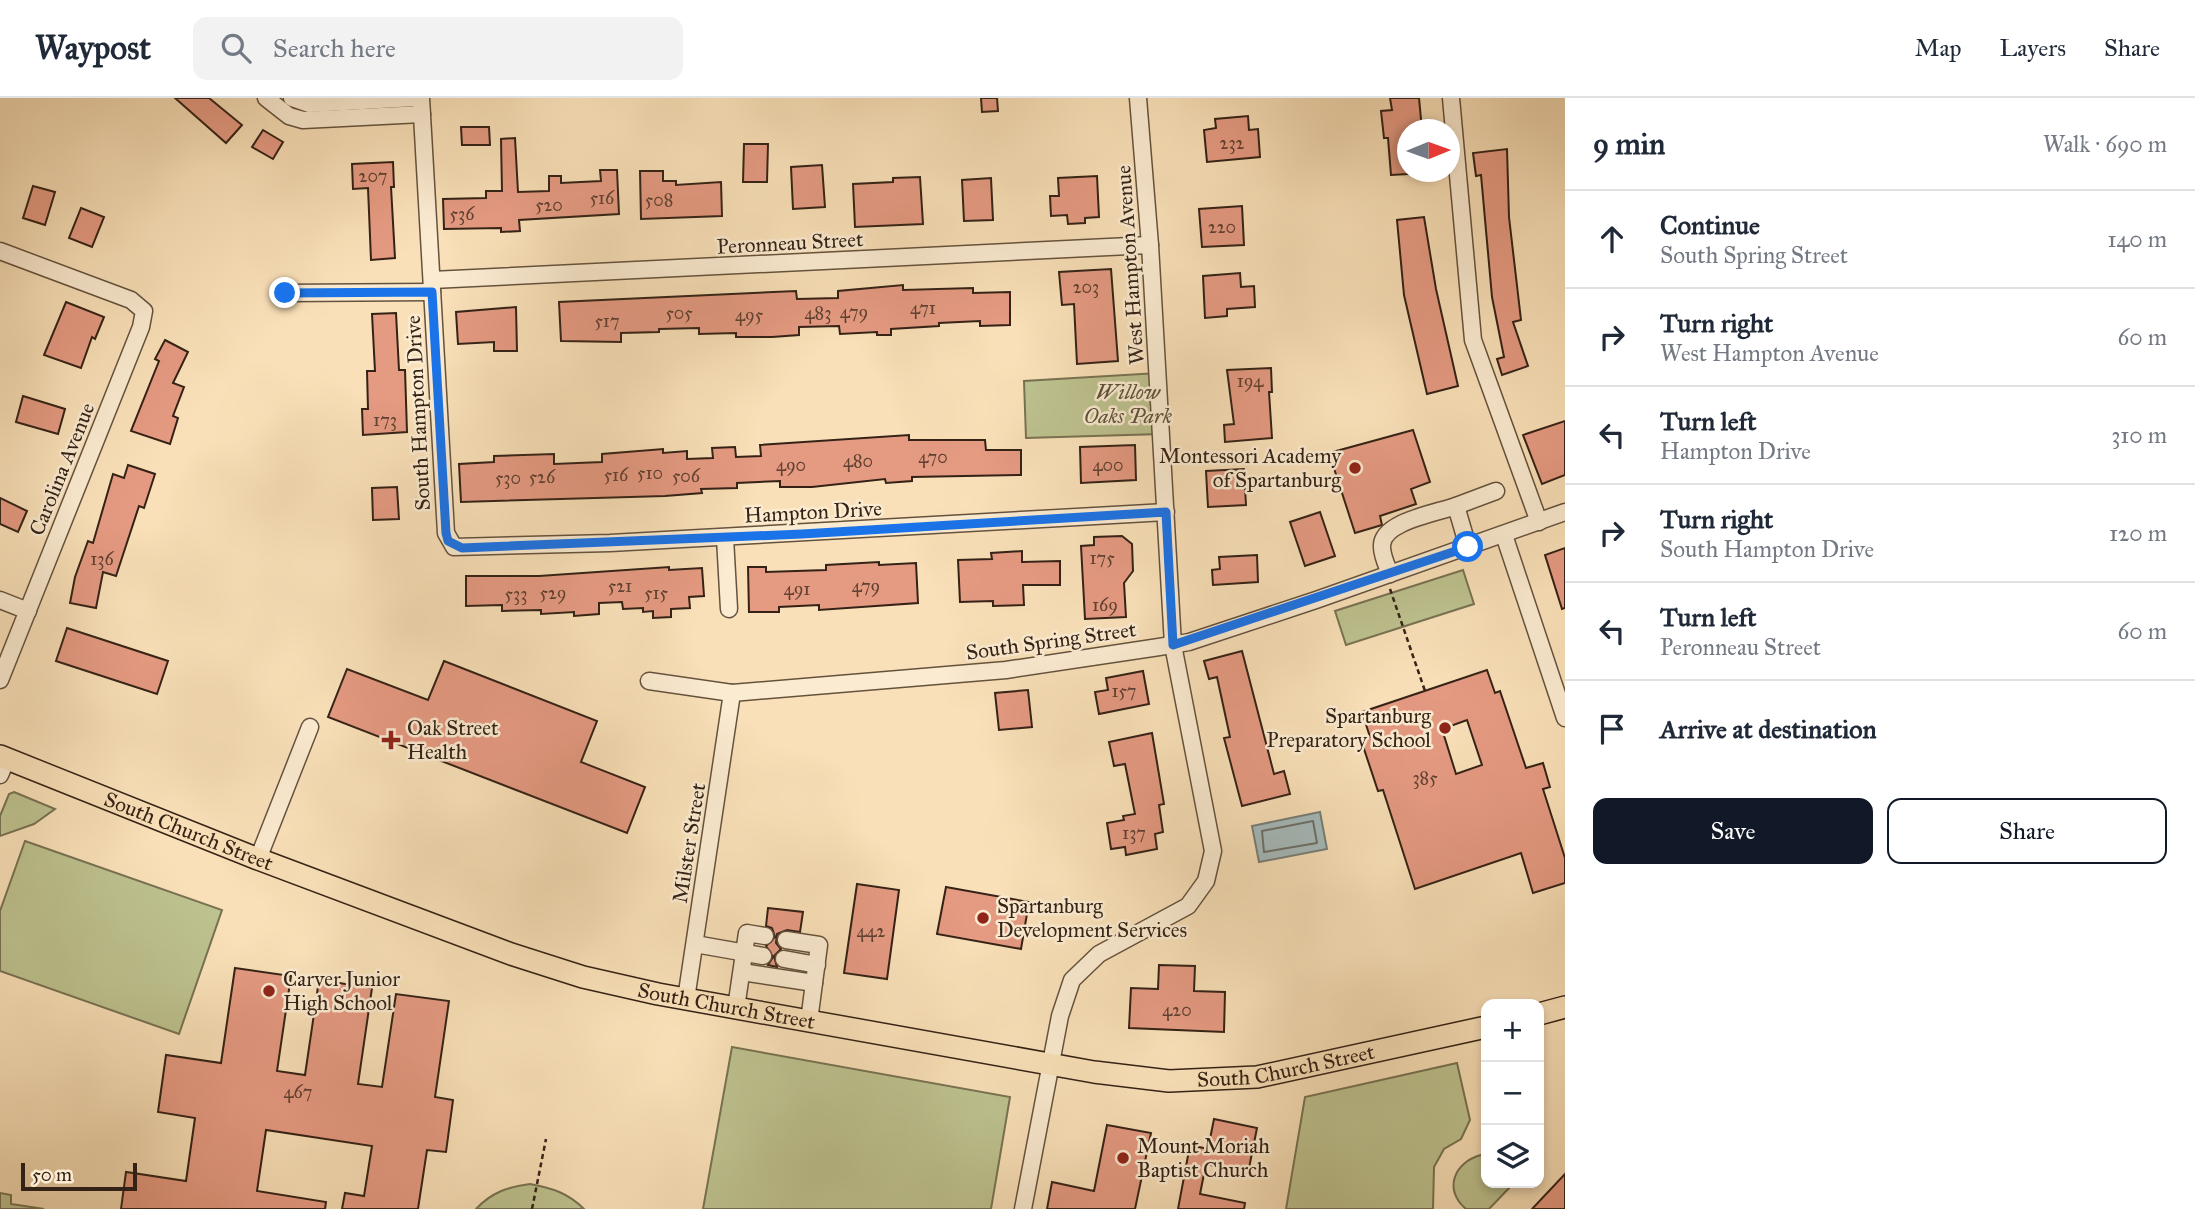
<!DOCTYPE html>
<html lang="en">
<head>
<meta charset="utf-8">
<style>
	:root { --surface:#fff; --page:#f2f2f3; --text:#1f2937; --muted:#747a83; --line:#e0e1e3; --accent:#111827 }
	body { margin:0; font-family:"IM FELL Great Primer",serif; background:var(--page); color:var(--text) }
	.controls { position:absolute; right:21px; bottom:21px; display:grid; overflow:hidden; border-radius:14px; box-shadow:0 4px 10px #0003 }
	.controls button { width:63px; height:63px; display:grid; place-items:center; padding:0; border:0; border-bottom:2px solid var(--line); background:var(--surface); color:var(--text); font:35px sans-serif }
	.compass { position:absolute; left:1397px; top:21px; width:63px; height:63px; border-radius:50%; background:var(--surface); box-shadow:0 4px 10px #0003; rotate:89deg }
	.scale { position:absolute; left:21px; bottom:18px; width:116px; box-sizing:border-box; padding-left:7px; border:4px solid #342216; border-top:0; font-size:19px; line-height:24px; white-space:nowrap; color:#342216; -webkit-text-stroke:5px #fbebd1; paint-order:stroke }
	.stop { position:absolute; width:21px; height:21px; margin:-16px; border:5px solid #1a73e8; border-radius:50%; background:#fff }
	.stop.end { background:#1a73e8; border-color:#fff; box-shadow:0 2px 7px #0008 }
	.list { margin:0; padding:0; list-style:none }
	h2 { display:flex; justify-content:space-between; align-items:center; height:91px; margin:0; padding:0 28px; font-size:30px }
	h2 small { font-size:23px; font-weight:400; color:var(--muted) }
	.list li { display:grid; grid-template-columns:46px 1fr auto; gap:21px; align-items:center; box-sizing:border-box; height:98px; padding:0 28px; border-top:2px solid var(--line) }
	.list b { display:block; font-size:26px; white-space:nowrap }
	.list p { margin:0; font-size:23px; white-space:nowrap; color:var(--muted) }
	.list em { font-size:23px; font-style:normal; color:var(--muted) }
	.actions { display:flex; gap:14px; padding:21px 28px }
	.actions a { flex:1; padding:16px 0; border:2px solid var(--accent); border-radius:14px; text-align:center; font-size:24px; color:var(--accent) }
	.actions .main { background:var(--accent); color:#fff }
	.icon { flex:none; width:38px; height:38px; fill:none; stroke:currentColor; stroke-width:2; stroke-linecap:round; stroke-linejoin:round }
	.map { position:relative; flex:none; width:1565px; height:1111px; overflow:hidden }
	header { display:flex; align-items:center; gap:42px; box-sizing:border-box; height:98px; padding:0 35px; background:var(--surface); border-bottom:2px solid var(--line) }
	header strong { font-size:33px }
	nav { display:flex; gap:38px; margin-inline-start:auto; font-size:24px }
	.search { width:490px; height:63px; background:var(--page); display:flex; align-items:center; gap:18px; box-sizing:border-box; padding:0 24px; border-radius:14px; color:var(--muted); font-size:26px }
	main { display:flex }
	aside { flex:1; background:var(--surface) }
	.map>svg:first-child { display:block }
	.green { fill:#bdc28f; stroke:#787252; stroke-width:2 }
	.water { fill:#a4babb; stroke:#777d79; stroke-width:2 }
	.lines { fill:none; stroke-linecap:round; stroke-linejoin:round }
	.shore { stroke:#6c6e68; stroke-width:2 }
	.building { fill:#e59a82; stroke:#342216; stroke-width:2; fill-rule:evenodd }
	.minor-casing { stroke:#65523e; stroke-width:19 }
	.major-casing { stroke:#342216; stroke-width:24 }
	.path { stroke:#342216; stroke-width:2.5; stroke-dasharray:5 3.5; stroke-linecap:butt }
	.minor { stroke:#fbebd1; stroke-width:16 }
	.major { stroke:#f9e0b8; stroke-width:21 }
	.route { stroke:#1a73e8; stroke-width:9 }
	.poi-dot { fill:#8f2418; stroke:#fbebd1; stroke-width:2.5 }
	.labels { text-anchor:middle; stroke-width:5; stroke-linejoin:round; paint-order:stroke }
	.number-label { font-size:18px; fill:#604031 }
	.street-label { font-size:21px; fill:#342216; stroke:#fbebd1 }
	.park-label { font-size:21px; font-style:italic; fill:#5d523a; stroke:#fbebd1 }
	.poi-label { font-size:21px; fill:#342216; stroke:#fbebd1; text-anchor:start }
</style>
</head>
<body>
<header>
<strong>Waypost</strong>
<div class="search"><svg class="icon" aria-label="search" viewBox="0 0 24 24"><circle cx="10" cy="10" r="6"/><path d="M15 15l6 6"/></svg>Search here</div>
<nav><a>Map</a><a>Layers</a><a>Share</a></nav>
</header>
<main>
<div class="map">
<svg width="1565" height="1111" viewBox="0 0 1565 1111">
	<rect width="100%" height="100%" fill="#f9e0b8"/>
	<filter id="stains"><feTurbulence type="fractalNoise" baseFrequency=".00286" numOctaves="4"/><feColorMatrix values="0 0 0 0 .2 0 0 0 0 .09 0 0 0 0 .02 0 0 0 .5 -.17"/></filter>
	<radialGradient id="worn" r=".72"><stop offset=".6" stop-color="#630" stop-opacity="0"/><stop offset="1" stop-color="#630" stop-opacity=".3"/></radialGradient>
	<g class="green">
		<polygon points="1158,275 1161,336 1026,340 1024,283"/>
		<polygon points="1463,472 1474,506 1346,547 1335,513"/>
		<polygon points="14,694 55,711 34,726 0,738 0,718 9,696"/>
		<polygon points="25,743 222,812 179,936 0,873 0,813"/>
		<polygon points="732,949 1010,999 991,1111 703,1111"/>
		<polygon points="1457,965 1470,1022 1461,1041 1444,1051 1434,1069 1433,1111 1286,1111 1305,999"/>
		<path d="M1481 1057 1486 1058V1085H1511V1088L1489 1111H1466C1443 1092 1454 1064 1481 1057Z"/>
		<path d="M530 1086C552 1090 568 1095 584 1111H476C492 1094 508 1089 530 1086Z"/>
		<polygon points="0,1095 11,1097 11,1106 44,1111 0,1111"/>
	</g>
	<polygon class="water" points="1320,714 1327,751 1259,764 1252,728"/>
	<g class="lines">
		<polygon class="shore" points="1313,723 1317,745 1264,754 1262,733"/>
	</g>
	<g class="building">
		<polygon points="175,0 209,0 242,27 226,45"/>
		<polygon points="981,0 997,0 998,13 982,14"/>
		<polygon points="1390,0 1419,0 1422,32 1408,32 1408,76 1391,77 1388,40 1384,40 1381,13 1392,12"/>
		<polygon points="1248,18 1249,32 1258,31 1260,59 1207,64 1204,32 1216,30 1215,21"/>
		<polygon points="461,29 489,29 490,47 462,47"/>
		<polygon points="263,32 283,44 273,61 252,49"/>
		<polygon points="515,40 518,94 549,93 549,78 561,78 561,85 601,83 600,72 617,72 619,116 519,122 520,133 501,134 501,130 444,131 443,101 486,100 486,93 502,93 501,41"/>
		<polygon points="744,46 768,46 767,84 743,84"/>
		<polygon points="1507,51 1509,119 1521,222 1513,224 1528,268 1502,277 1497,261 1504,259 1492,199 1481,77 1476,78 1473,55"/>
		<polygon points="393,64 394,89 391,89 395,160 371,162 368,90 353,91 352,66"/>
		<polygon points="822,67 825,109 793,111 791,69"/>
		<polygon points="640,73 663,73 663,83 676,83 676,87 721,84 722,118 641,121"/>
		<polygon points="1097,78 1099,119 1085,120 1085,125 1068,126 1067,117 1051,118 1050,98 1059,98 1058,80"/>
		<polygon points="920,79 923,126 855,129 853,86 893,84 893,80"/>
		<polygon points="991,80 993,122 964,123 962,82"/>
		<polygon points="33,88 55,94 45,127 23,120"/>
		<polygon points="1242,108 1244,147 1202,149 1199,111"/>
		<polygon points="81,110 104,119 92,149 69,140"/>
		<polygon points="1424,119 1436,191 1458,288 1427,296 1404,197 1397,122"/>
		<polygon points="1111,171 1118,263 1077,266 1074,206 1062,207 1059,174"/>
		<polygon points="1240,175 1241,189 1254,188 1255,209 1227,211 1227,218 1205,220 1203,178"/>
		<polygon points="903,187 903,192 973,190 973,195 1010,194 1010,227 980,228 980,223 939,225 939,228 891,231 891,237 877,237 877,234 840,236 839,228 799,229 799,237 772,239 736,239 736,235 699,236 699,230 659,231 659,234 621,235 621,244 561,243 559,204 796,193 797,201 838,200 838,193"/>
		<polygon points="66,204 104,219 95,241 92,239 81,270 44,257"/>
		<polygon points="516,209 517,253 494,253 494,244 458,246 456,214"/>
		<polygon points="396,215 399,272 405,272 407,334 363,337 362,311 368,311 367,273 375,273 372,216"/>
		<polygon points="165,242 188,254 173,285 184,289 173,318 178,320 170,346 131,333 159,263 155,261"/>
		<polygon points="1271,270 1272,294 1269,294 1272,340 1225,344 1224,327 1234,326 1227,272"/>
		<polygon points="23,298 65,311 58,336 16,324"/>
		<polygon points="1565,323 1565,377 1542,386 1523,337"/>
		<polygon points="1413,332 1430,384 1411,391 1416,406 1380,418 1382,427 1355,435 1329,355"/>
		<polygon points="909,337 909,342 985,342 986,352 1021,352 1021,377 912,379 912,383 886,385 885,381 812,389 780,389 780,383 737,385 737,390 701,391 702,395 665,398 461,404 459,366 494,364 494,358 554,356 554,366 602,364 602,356 663,351 663,355 687,353 687,361 713,360 712,350 735,349 736,359 761,358 760,347"/>
		<polygon points="1135,347 1136,382 1081,385 1080,349"/>
		<polygon points="128,367 155,376 144,410 139,408 116,478 103,474 96,510 70,505 75,479 88,443 93,445 113,376 124,380"/>
		<polygon points="1244,371 1246,407 1208,409 1206,373"/>
		<polygon points="397,389 399,421 373,422 372,390"/>
		<polygon points="0,400 27,413 18,434 0,426"/>
		<polygon points="1320,414 1335,458 1305,468 1290,424"/>
		<polygon points="1122,438 1132,446 1133,473 1124,485 1126,519 1085,521 1081,448 1094,447 1094,439"/>
		<polygon points="1565,450 1565,510 1562,511 1545,457"/>
		<polygon points="1022,453 1022,464 1060,463 1060,487 1023,487 1024,507 993,508 993,503 960,504 958,462 992,461 991,455"/>
		<polygon points="1257,457 1258,484 1213,487 1212,472 1220,471 1219,459"/>
		<polygon points="879,464 879,467 916,465 918,505 819,512 819,507 779,509 779,514 749,514 748,469 766,469 766,474 826,472 826,467"/>
		<polygon points="669,469 669,472 702,470 704,498 689,499 690,510 671,511 671,519 653,520 653,513 643,514 643,510 623,511 622,504 599,505 599,516 574,518 574,514 541,516 541,512 502,513 502,507 466,508 466,478 539,478"/>
		<polygon points="67,530 168,563 157,596 56,563"/>
		<polygon points="1242,553 1274,676 1284,673 1290,696 1242,708 1224,640 1230,639 1217,579 1209,581 1204,563"/>
		<polygon points="444,563 597,623 581,664 645,689 627,735 328,619 347,571 428,602"/>
		<path d="M1487 572 1495 595 1500 593 1526 670 1543 665 1550 689 1543 691 1565 760V785L1533 795 1521 755 1415 791 1383 692 1378 693 1361 642 1370 639 1362 614ZM1467 622 1482 667 1456 676 1442 631Z"/>
		<polygon points="1143,573 1149,606 1099,616 1095,594 1108,592 1106,580"/>
		<polygon points="1028,592 1032,629 999,632 995,595"/>
		<polygon points="1152,635 1164,706 1159,707 1163,734 1155,736 1157,751 1126,757 1125,749 1111,751 1107,725 1124,722 1123,718 1135,716 1125,666 1114,668 1109,644"/>
		<polygon points="857,786 899,792 887,881 844,875"/>
		<polygon points="946,789 1029,804 1021,851 937,836"/>
		<polygon points="768,810 803,814 800,834 787,832 777,836 776,845 781,851 774,858 777,869 768,867 773,859 766,848 775,839 772,830 766,828"/>
		<polygon points="1159,867 1195,868 1194,893 1225,894 1224,934 1129,930 1131,890 1158,891"/>
		<polygon points="235,870 291,878 277,973 305,977 319,882 372,890 358,986 382,989 396,896 449,903 435,999 453,1002 446,1054 427,1052 418,1111 342,1111 345,1095 364,1098 372,1048 266,1032 257,1093 326,1104 325,1111 121,1111 126,1074 186,1083 195,1020 158,1014 166,957 221,965"/>
		<polygon points="1214,1021 1257,1030 1248,1075 1206,1066 1200,1096 1245,1105 1244,1111 1178,1111 1190,1047 1208,1051"/>
		<polygon points="1107,1027 1151,1035 1135,1111 1047,1111 1052,1084 1094,1093"/>
		<polygon points="1565,1076 1565,1111 1532,1111"/>
	</g>
	<g class="lines">
		<g class="minor-casing">
			<g id="minor">
				<polyline points="266,0 289,18 303,22 422,16"/>
				<polyline points="292,0 309,6 415,0"/>
				<polyline points="421,0 446,435 454,449 610,445 1166,414"/>
				<polyline points="1451,0 1473,242 1539,424"/>
				<polyline points="0,153 131,202 144,213 141,229 0,582"/>
				<polyline points="432,182 1150,147"/>
				<polyline points="285,195 432,194"/>
				<polyline points="1456,408 1496,393"/>
				<polyline points="1504,437 1565,620"/>
				<polyline points="725,440 729,511"/>
				<path d="M1390 476C1387 468 1382 458 1382 449 1380 424 1436 415 1456 408L1468 449"/>
				<polyline points="0,502 28,513"/>
				<polyline points="649,583 732,595 1006,572 1159,549 1189,544 1316,502 1565,414"/>
				<polyline points="0,677 7,660"/>
				<polyline points="258,761 310,629"/>
				<polyline points="786,842 819,847 809,923"/>
				<polyline points="695,846 763,858"/>
				<polyline points="784,861 817,867"/>
				<polyline points="742,874 814,885"/>
				<polyline points="686,901 732,595"/>
				<polyline points="736,910 747,835 765,838"/>
				<polyline points="1023,1111 1060,918 1072,882 1099,856 1188,808 1206,783 1213,753 1173,547 1150,147 1138,0"/>
			</g>
		</g>
		<g class="major-casing">
			<g id="major">
				<path id="s1" d="M0 658 258 761 511 856 583 879 658 896 1094 974 1169 983 1257 979 1486 929"/>
				<polyline points="1539,916 1565,909"/>
			</g>
		</g>
		<g class="path">
			<polyline points="1390,491 1425,593"/>
			<polyline points="532,1111 546,1041"/>
		</g>
		<use href="#minor" class="minor"/>
		<use href="#major" class="major"/>
	</g>
	<g class="lines">
		<polyline class="route" points="285,195 432,194 446,435 448,443 462,450 802,436 1166,414 1173,547 1468,449"/>
	</g>
	<g class="poi-dot">
		<circle cx="1355" cy="370" r="7"/>
		<circle cx="1445" cy="630" r="7"/>
		<path d="M387.5 631.5h7v7h7v7h-7v7h-7v-7h-7v-7h7z"/>
		<circle cx="983" cy="820" r="7"/>
		<circle cx="269" cy="893" r="7"/>
		<circle cx="1123" cy="1060" r="7"/>
	</g>
	<g class="labels">
		<g class="number-label">
			<text x="1232" y="51">232</text>
			<text x="373" y="84">207</text>
			<text x="602" y="106">516</text>
			<text x="659" y="108">508</text>
			<text x="549" y="113">520</text>
			<text x="462" y="122">536</text>
			<text x="1222" y="135">220</text>
			<text x="1086" y="195">203</text>
			<text x="923" y="216">471</text>
			<text x="854" y="220">479</text>
			<text x="679" y="221">505</text>
			<text x="818" y="221">483</text>
			<text x="749" y="223">495</text>
			<text x="607" y="229">517</text>
			<text x="1250" y="289">194</text>
			<text x="385" y="328">173</text>
			<text x="933" y="365">470</text>
			<text x="858" y="369">480</text>
			<text x="791" y="373">490</text>
			<text x="1108" y="373">400</text>
			<text x="650" y="381">510</text>
			<text x="616" y="383">516</text>
			<text x="686" y="384">506</text>
			<text x="542" y="385">526</text>
			<text x="508" y="386">530</text>
			<text x="1102" y="466">175</text>
			<text x="102" y="467">136</text>
			<text x="620" y="494">521</text>
			<text x="866" y="494">479</text>
			<text x="797" y="497">491</text>
			<text x="553" y="501">529</text>
			<text x="656" y="501">515</text>
			<text x="516" y="502">533</text>
			<text x="1105" y="513">169</text>
			<text x="1124" y="599">157</text>
			<text x="1425" y="686">385</text>
			<text x="1134" y="741">137</text>
			<text x="871" y="839">442</text>
			<text x="1177" y="918">420</text>
			<text x="298" y="1000">467</text>
		</g>
		<g class="street-label">
			<text transform="translate(790 145) rotate(-3)" y="7">Peronneau Street</text>
			<text transform="translate(1130 167) rotate(-94)" y="7">West Hampton Avenue</text>
			<text transform="translate(418 315) rotate(-93)" y="7">South Hampton Drive</text>
			<text transform="translate(62 371) rotate(-68)" y="7">Carolina Avenue</text>
			<text transform="translate(813 414) rotate(-3)" y="7">Hampton Drive</text>
			<text transform="translate(1051 543) rotate(-8)" y="7">South Spring Street</text>
			<text dy="7" stroke="none"><textPath href="#s1" startOffset="203">South Church Street</textPath></text>
			<text transform="translate(689 745) rotate(-81)" y="7">Milster Street</text>
			<text dy="7" stroke="none"><textPath href="#s1" startOffset="770">South Church Street</textPath></text>
			<text dy="7" stroke="none"><textPath href="#s1" startOffset="1337">South Church Street</textPath></text>
		</g>
		<g class="park-label">
			<text x="1128" y="301">Willow<tspan x="1128" dy="24">Oaks Park</tspan></text>
		</g>
		<g class="poi-label">
			<text x="1341" y="365" text-anchor="end">Montessori Academy<tspan x="1341" dy="24">of Spartanburg</tspan></text>
			<text x="1431" y="625" text-anchor="end">Spartanburg<tspan x="1431" dy="24">Preparatory School</tspan></text>
			<text x="407" y="637">Oak Street<tspan x="407" dy="24">Health</tspan></text>
			<text x="997" y="815">Spartanburg<tspan x="997" dy="24">Development Services</tspan></text>
			<text x="283" y="888">Carver Junior<tspan x="283" dy="24">High School</tspan></text>
			<text x="1137" y="1055">Mount Moriah<tspan x="1137" dy="24">Baptist Church</tspan></text>
		</g>
	</g>
	<rect width="100%" height="100%" filter="url(#stains)"/>
	<rect width="100%" height="100%" fill="url(#worn)"/>
</svg>
<div class="controls">
<button>+</button>
<button>−</button>
<button><svg class="icon" aria-label="layers" viewBox="0 0 24 24"><path d="M12 4l9 5-9 5-9-5zM3 14l9 5 9-5"/></svg></button>
</div>
<svg class="compass" viewBox="-18 -18 36 36"><path d="M0-13l5 13h-10z" fill="#e53935"/><path d="M0 13l5-13h-10z" fill="#747a83"/></svg>
<div class="scale">50 m</div>
<div class="stop" style="left:1468px;top:449px"></div>
<div class="stop end" style="left:285px;top:195px"></div>
</div>
<aside>
<h2>9 min<small>Walk · 690 m</small></h2>
<ul class="list">
<li><svg class="icon" aria-label="ahead" viewBox="0 0 24 24"><path d="M12 20V5M6 11l6-6 6 6"/></svg><div><b>Continue</b><p>South Spring Street</p></div><em>140 m</em></li>
<li><svg class="icon" aria-label="right" viewBox="0 0 24 24"><path d="M7 20v-9h11M14 6l5 5-5 5"/></svg><div><b>Turn right</b><p>West Hampton Avenue</p></div><em>60 m</em></li>
<li><svg class="icon" aria-label="left" viewBox="0 0 24 24"><path d="M17 20v-9H6M10 6l-5 5 5 5"/></svg><div><b>Turn left</b><p>Hampton Drive</p></div><em>310 m</em></li>
<li><svg class="icon" aria-label="right" viewBox="0 0 24 24"><path d="M7 20v-9h11M14 6l5 5-5 5"/></svg><div><b>Turn right</b><p>South Hampton Drive</p></div><em>120 m</em></li>
<li><svg class="icon" aria-label="left" viewBox="0 0 24 24"><path d="M17 20v-9H6M10 6l-5 5 5 5"/></svg><div><b>Turn left</b><p>Peronneau Street</p></div><em>60 m</em></li>
<li><svg class="icon" aria-label="arrive" viewBox="0 0 24 24"><path d="M6 21V4h12l-3 4 3 4H6"/></svg><div><b>Arrive at destination</b></div></li>
</ul>
<div class="actions"><a class="main">Save</a><a>Share</a></div>
</aside>
</main>
</body>
</html>
